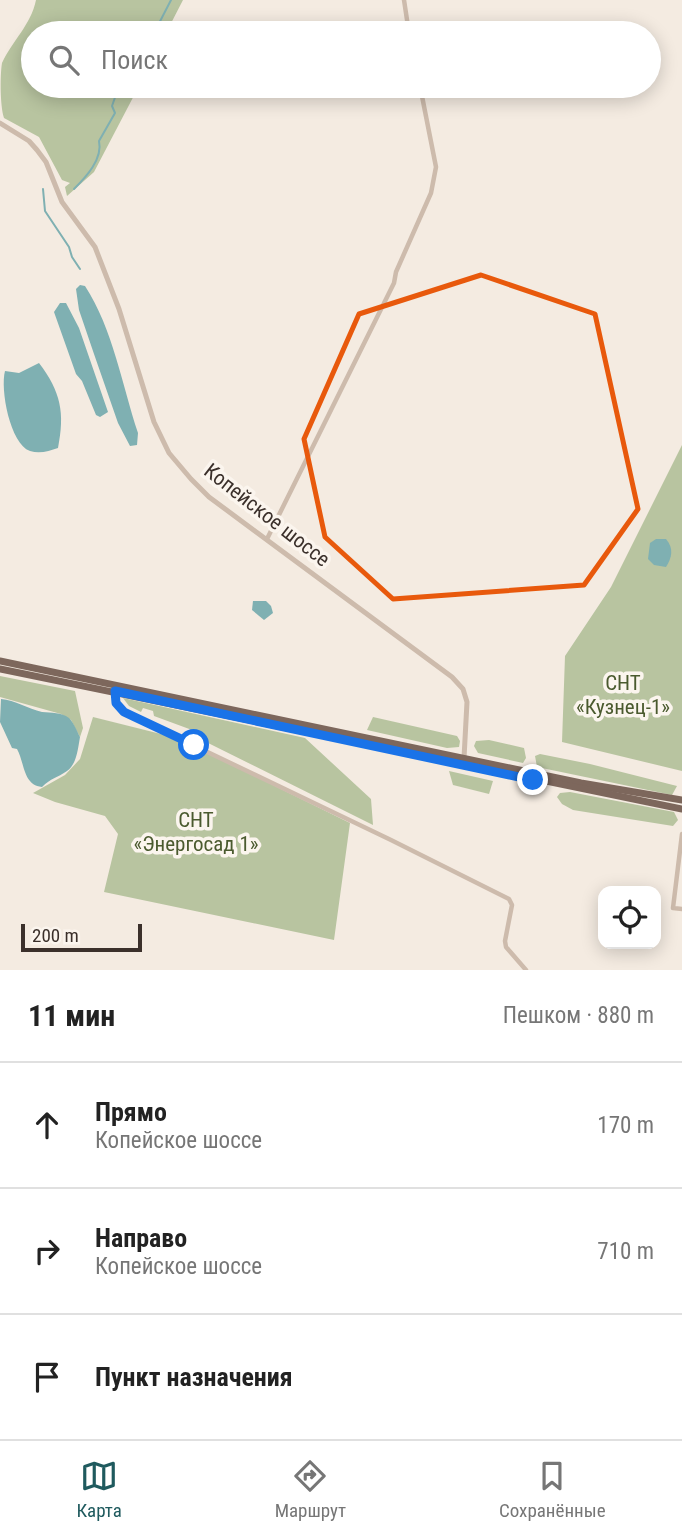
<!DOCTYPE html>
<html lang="ru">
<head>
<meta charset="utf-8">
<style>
	:root { --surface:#fff; --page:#f2f2f2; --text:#222; --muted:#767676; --line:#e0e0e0; --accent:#1f5a5e }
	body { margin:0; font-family:"Roboto Condensed",sans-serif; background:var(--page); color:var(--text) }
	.controls { position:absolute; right:21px; bottom:21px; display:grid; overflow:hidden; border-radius:14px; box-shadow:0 4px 18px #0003 }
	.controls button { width:63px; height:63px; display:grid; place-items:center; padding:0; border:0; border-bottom:2px solid var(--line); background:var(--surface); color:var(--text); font:35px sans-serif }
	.scale { position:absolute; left:21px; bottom:18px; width:121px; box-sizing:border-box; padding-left:7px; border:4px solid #3b302b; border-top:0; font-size:19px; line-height:24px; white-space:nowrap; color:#3b302b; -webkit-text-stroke:5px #fbf5ee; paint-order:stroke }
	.stop { position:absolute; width:21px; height:21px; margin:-16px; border:5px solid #1a73e8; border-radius:50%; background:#fff }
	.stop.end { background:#1a73e8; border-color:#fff; box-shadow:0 2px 7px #0008 }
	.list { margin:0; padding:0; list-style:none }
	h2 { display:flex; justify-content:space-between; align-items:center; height:91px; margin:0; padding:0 28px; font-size:30px }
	h2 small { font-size:23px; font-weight:400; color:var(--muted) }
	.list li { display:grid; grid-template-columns:46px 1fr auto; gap:21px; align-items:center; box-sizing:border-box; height:126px; padding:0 28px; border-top:2px solid var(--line) }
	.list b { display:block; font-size:26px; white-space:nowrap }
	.list p { margin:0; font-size:23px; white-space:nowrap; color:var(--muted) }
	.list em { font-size:23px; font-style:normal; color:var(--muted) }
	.icon { flex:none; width:38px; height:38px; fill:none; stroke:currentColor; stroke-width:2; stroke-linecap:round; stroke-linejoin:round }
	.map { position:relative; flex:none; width:682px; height:970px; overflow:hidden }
	.search { position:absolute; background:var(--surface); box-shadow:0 4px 18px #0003; left:21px; right:21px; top:21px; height:77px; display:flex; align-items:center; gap:18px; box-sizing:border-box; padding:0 24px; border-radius:38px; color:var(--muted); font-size:26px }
	.sheet { height:469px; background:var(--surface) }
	nav { display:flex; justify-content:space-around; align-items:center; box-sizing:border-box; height:98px; border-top:2px solid var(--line); background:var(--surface); font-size:19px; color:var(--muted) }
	nav a { display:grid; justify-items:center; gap:4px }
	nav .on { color:var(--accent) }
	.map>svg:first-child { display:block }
	.green { fill:#b8c4a0 }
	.water { fill:#7fb0b2 }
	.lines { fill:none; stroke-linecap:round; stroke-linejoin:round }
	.stream { stroke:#7fb0b2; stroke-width:2 }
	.minor { stroke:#cdbbac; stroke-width:4.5 }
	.tertiary { stroke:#cdbbac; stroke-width:5 }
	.primary { stroke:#7d675c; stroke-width:7 }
	.route { stroke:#1a73e8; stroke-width:9 }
	.marked { fill:none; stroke:#e8590c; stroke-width:5; stroke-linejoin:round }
	.labels { text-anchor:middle; stroke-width:7; stroke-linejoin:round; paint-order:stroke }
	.street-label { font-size:21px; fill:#3b302b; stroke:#fbf5ee }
	.park-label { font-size:21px; fill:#4a5a2e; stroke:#fbf5ee }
</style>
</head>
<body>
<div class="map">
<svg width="682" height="970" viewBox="0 0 682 970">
	<rect width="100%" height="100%" fill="#f4ebe1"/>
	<g class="green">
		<path d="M36 0H183L166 33H33V86H139L94 172 67 196 65 187 70 183 62 180 39 137 4 118C0 105 0 75 2 63 12 41 31 25 36 0Z"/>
		<polygon points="682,445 682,771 562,742 565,656 611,587"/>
		<polygon points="0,676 75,691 83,728 80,737 71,720 61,714 0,697"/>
		<polygon points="123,698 305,738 371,799 373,825 190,734 192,730 154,716 153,711 143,708 141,712 129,706"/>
		<polygon points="93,717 177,738 350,823 334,940 104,892 118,834 105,816 55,802 33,793 65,775 80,759"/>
		<polygon points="373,717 457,736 460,741 459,747 447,748 367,730"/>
		<polygon points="489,740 524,748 526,758 523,763 478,753 474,746 476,741"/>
		<polygon points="540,754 590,764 677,786 672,795 537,767 535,756"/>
		<polygon points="449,771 493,781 489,794 453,785"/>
		<polygon points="570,792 674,812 678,820 673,826 573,810 562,804 557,797 560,793"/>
	</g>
	<g class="water">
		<path d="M80 285 85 286C113 329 122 385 138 433L137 445 130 446 118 423 94 354 79 310 76 289Z"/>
		<polygon points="60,303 66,303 79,328 108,412 100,417 96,415 82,381 76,374 54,312"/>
		<path d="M39 363C61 392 65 413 58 448 49 451 40 454 30 451 10 444 0 389 5 371L19 373Z"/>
		<path d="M656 539H666C674 548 672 558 666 567L654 565 648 559 650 543Z"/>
		<polygon points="253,601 266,601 271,606 273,613 264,620 252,610"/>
		<path d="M1 699C15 700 28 709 42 712 52 713 61 712 69 718 74 723 77 731 80 737 78 748 77 764 67 771 57 778 51 778 42 787 23 785 25 764 17 749L12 748 0 722Z"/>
	</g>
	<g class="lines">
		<g class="stream">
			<polyline points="154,33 171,0"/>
			<polyline points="43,189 45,211 69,247 72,257 80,269"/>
			<path d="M74 189C86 177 103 159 99 141L115 113 112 106 119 86H126"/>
		</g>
		<g class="minor">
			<polyline points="404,0 409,33"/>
			<polyline points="267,539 394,283 396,272 431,193 436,167 420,86"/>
			<polyline points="115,692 116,703 124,712 391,840 509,899 512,905 505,941 506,947 526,970"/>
			<polyline points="682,834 673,908 682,909"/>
		</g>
		<polyline class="tertiary" points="0,123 29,141 37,150 46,162 62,202 95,247 119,309 154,422 169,453 191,479 209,497 452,677 463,689 467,702 464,758"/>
		<g class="primary">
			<polyline points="0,661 581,783 682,800"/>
			<polyline points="0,669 682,809"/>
		</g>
	</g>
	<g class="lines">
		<polyline class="route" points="194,745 124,712 116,703 115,691 533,780"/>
	</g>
	<path class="marked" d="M481 275 595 314 638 509 584 585 393 599 325 537 304 439 359 314Z"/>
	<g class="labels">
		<g class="street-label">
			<text transform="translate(267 515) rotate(38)" y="7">Копейское шоссе</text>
		</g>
		<g class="park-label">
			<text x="623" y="690">СНТ<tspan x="623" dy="24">«Кузнец-1»</tspan></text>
			<text x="196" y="827">СНТ<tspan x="196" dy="24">«Энергосад 1»</tspan></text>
		</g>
	</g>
</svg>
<div class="controls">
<button><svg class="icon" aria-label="locate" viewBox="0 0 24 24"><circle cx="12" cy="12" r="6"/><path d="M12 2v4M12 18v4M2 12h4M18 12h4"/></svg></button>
</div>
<div class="scale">200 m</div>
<div class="stop" style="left:194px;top:745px"></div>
<div class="stop end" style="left:533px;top:780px"></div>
<div class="search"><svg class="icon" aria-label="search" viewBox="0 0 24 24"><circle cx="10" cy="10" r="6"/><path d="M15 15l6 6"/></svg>Поиск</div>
</div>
<section class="sheet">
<h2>11 мин<small>Пешком · 880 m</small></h2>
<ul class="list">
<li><svg class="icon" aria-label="ahead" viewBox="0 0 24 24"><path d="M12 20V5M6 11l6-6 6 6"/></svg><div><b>Прямо</b><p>Копейское шоссе</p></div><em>170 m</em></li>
<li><svg class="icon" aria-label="right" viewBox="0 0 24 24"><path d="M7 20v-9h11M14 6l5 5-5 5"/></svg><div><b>Направо</b><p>Копейское шоссе</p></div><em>710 m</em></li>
<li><svg class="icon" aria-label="arrive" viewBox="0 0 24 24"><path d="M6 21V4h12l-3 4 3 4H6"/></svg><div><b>Пункт назначения</b></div></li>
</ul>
</section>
<nav>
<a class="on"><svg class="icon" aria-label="map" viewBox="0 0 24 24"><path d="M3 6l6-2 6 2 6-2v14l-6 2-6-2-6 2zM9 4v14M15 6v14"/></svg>Карта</a>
<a><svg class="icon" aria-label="directions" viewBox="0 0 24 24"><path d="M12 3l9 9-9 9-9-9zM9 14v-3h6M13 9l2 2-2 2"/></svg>Маршрут</a>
<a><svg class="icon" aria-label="saved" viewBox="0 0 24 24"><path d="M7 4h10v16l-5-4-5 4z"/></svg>Сохранённые</a>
</nav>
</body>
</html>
